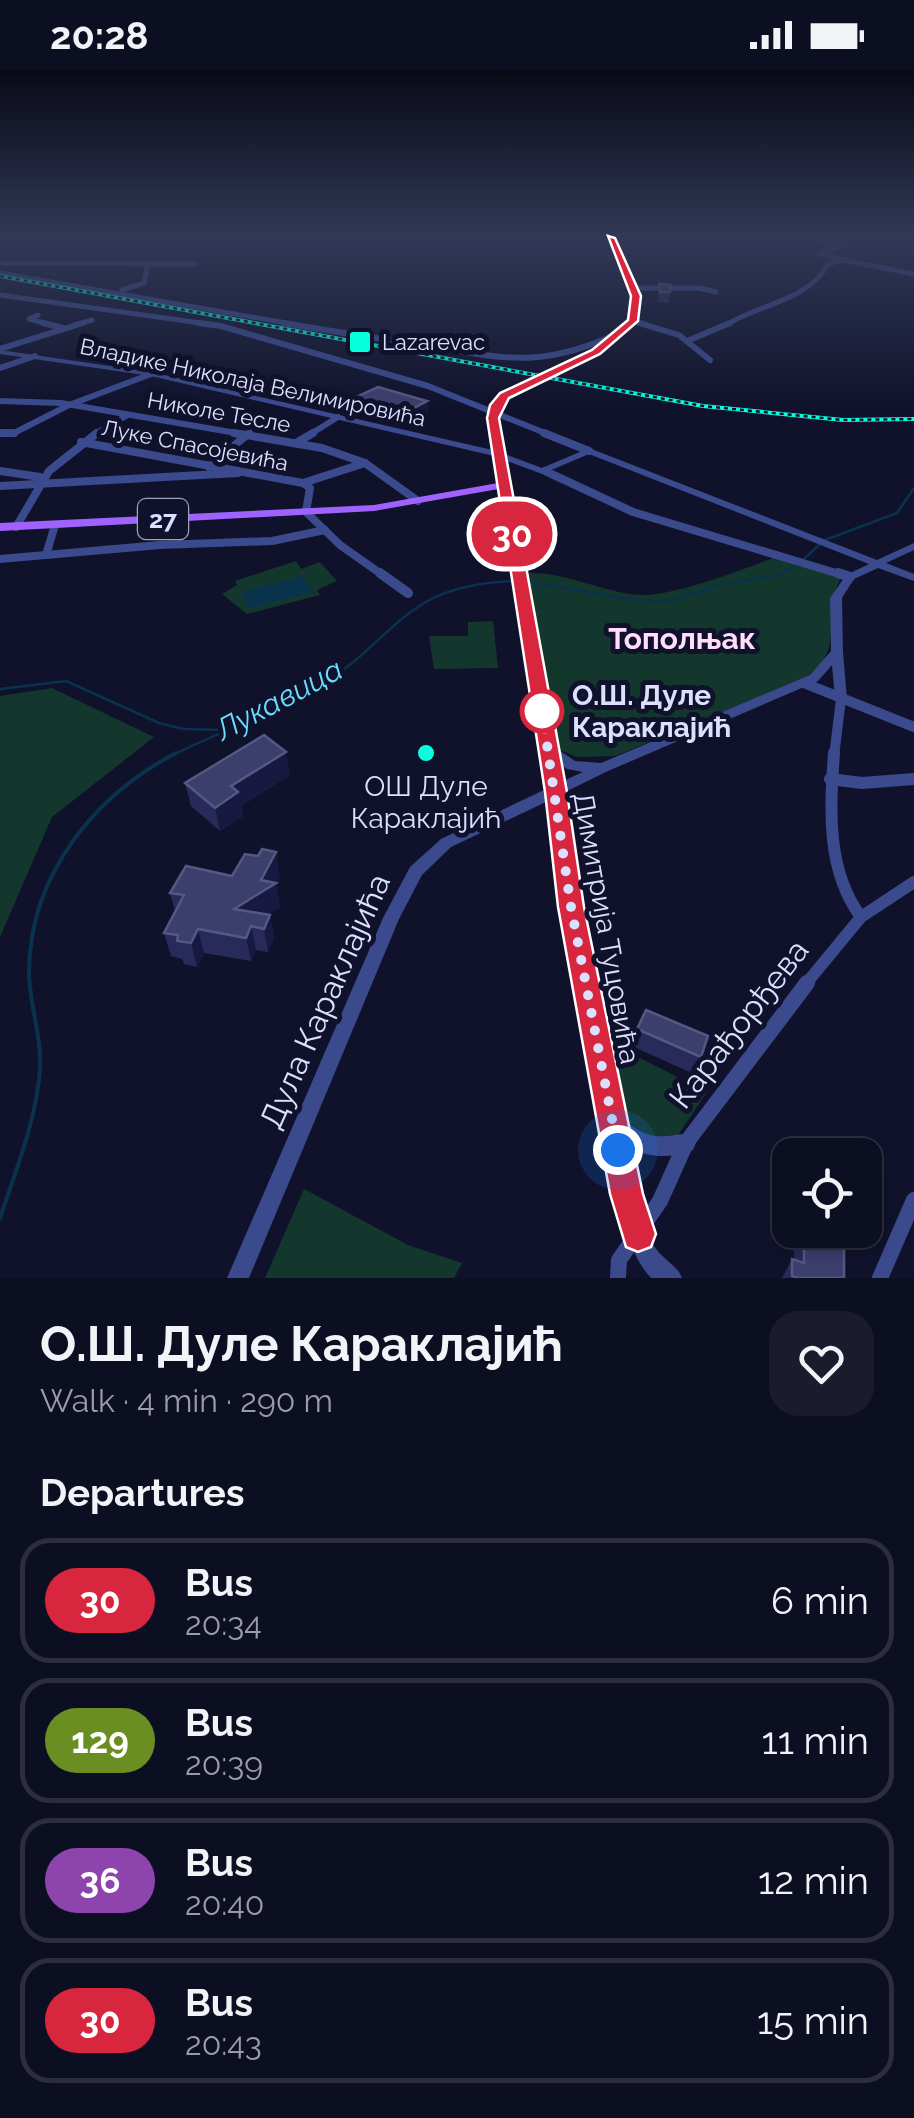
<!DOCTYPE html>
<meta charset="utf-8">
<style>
body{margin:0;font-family:Raleway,sans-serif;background:#1a1c2e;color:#f1f3f6;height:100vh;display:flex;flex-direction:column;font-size:38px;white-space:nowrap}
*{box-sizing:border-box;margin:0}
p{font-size:32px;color:#9a9ca5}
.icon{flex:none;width:55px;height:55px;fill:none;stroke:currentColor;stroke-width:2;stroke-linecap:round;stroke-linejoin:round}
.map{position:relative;height:1208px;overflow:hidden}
.panel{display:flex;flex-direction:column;background:#0c0e21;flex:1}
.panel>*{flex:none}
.badge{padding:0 20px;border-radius:32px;font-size:35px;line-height:65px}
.tools{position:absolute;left:772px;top:1068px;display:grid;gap:20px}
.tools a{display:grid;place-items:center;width:110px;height:110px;border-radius:20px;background:#0c0e21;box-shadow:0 5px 15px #0003,0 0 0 2px #2c2e3f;font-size:50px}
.you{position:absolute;width:50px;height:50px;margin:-25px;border:8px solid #fff;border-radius:50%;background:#1a73e8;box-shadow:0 0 0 15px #1a73e833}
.map>.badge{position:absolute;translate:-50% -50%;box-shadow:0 0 0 5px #fff}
h2{padding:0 40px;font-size:38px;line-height:90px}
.round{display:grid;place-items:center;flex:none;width:105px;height:105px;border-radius:30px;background:#1a1c2e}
.head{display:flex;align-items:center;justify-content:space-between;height:170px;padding:0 40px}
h1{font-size:48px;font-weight:700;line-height:75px}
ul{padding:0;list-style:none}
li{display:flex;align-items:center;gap:30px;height:125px;margin:0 20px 15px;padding:0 20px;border:5px solid #2c2e3f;border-radius:30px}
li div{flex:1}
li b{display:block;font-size:38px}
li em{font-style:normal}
li .badge{min-width:110px;font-weight:700;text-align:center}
.status{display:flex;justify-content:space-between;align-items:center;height:70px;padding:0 50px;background:#0c0e21;direction:ltr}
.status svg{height:28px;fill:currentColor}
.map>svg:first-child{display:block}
</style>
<div class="status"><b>20:28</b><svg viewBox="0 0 49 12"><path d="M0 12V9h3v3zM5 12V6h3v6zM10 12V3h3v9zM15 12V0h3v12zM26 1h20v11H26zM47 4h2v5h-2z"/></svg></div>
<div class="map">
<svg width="914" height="1208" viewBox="0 0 914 1208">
<rect width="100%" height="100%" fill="#10122c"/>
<g fill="#13362d">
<path d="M773 488 841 508C819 548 847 575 809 606L615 686 577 687 560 680 552 667 527 503C567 502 601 522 640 525 671 527 744 499 773 488Z"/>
<path d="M296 491 301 499 320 492 337 511 317 520 320 525 247 544 222 524 237 515 235 511Z"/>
<path d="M493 551 498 598 434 599 429 566H468V552Z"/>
<path d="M52 618 154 667 52 747 0 867V626Z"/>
<path d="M610 973 707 1022 678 1065 668 1071 635 1062 626 1050Z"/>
<path d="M304 1119 408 1175 462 1193 454 1208H265Z"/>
</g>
<path fill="#09324d" d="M302 507 313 522 249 538 241 522Z"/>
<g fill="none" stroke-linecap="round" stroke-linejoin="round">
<g stroke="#09324d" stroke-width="2.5">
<path d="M825 470 897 443 914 418"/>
<path d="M803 490 819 475"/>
<path d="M524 511 634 530 671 531 723 514 779 505 797 496"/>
<path d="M0 619 66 611 159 653 183 659 223 660"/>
<path d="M171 686C219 661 272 645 318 617 400 567 402 514 516 511"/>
</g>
<path stroke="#09324d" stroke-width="4" d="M0 1148C16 1100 36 1051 40 1000 42 966 29 934 29 901 30 805 94 726 176 683"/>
<g stroke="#3a4a8d" stroke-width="5">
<path d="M843 190 914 204"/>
<path d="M0 193 196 194"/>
<path d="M0 203 298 255"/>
<path d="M633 218H699L716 222"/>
<path d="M122 220 144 213 148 193"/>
<path d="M0 225 215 255"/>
<path d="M38 245 29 249 53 255"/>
<path d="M633 251 647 255"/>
<path d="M75 255 92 250"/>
<path d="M726 255C757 235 810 230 828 194L843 190 819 183 848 173 815 168"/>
</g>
<g stroke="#3a4a8d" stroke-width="6">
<path d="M43 253 63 258"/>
<path d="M198 253 221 256 428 316 550 365"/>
<path d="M283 253C330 261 376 268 422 275 505 288 539 300 619 263"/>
<path d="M639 253 679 265 710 290"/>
<path d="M687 271 730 253"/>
<path d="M0 279 83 253"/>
<path d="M0 298 35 286"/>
<path d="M0 331 61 333 248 365"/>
<path d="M0 363H14L69 335 151 304"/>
<path d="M93 365 128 345"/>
<path d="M309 365 338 347"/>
</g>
<g stroke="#3a4a8d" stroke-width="8">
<path d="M0 363H14"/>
<path d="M234 363 322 378 365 393 418 431"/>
<path d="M544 363 589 381"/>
<path d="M81 372 303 413"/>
<path d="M296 373 313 363"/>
<path d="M365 393 303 413 310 418 306 442 340 475 384 506"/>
<path d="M209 397 249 363"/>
<path d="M0 401 40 407"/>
<path d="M545 401 633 442 846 506"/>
<path d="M0 416 238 403"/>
<path d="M16 457 49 401 97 363"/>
<path d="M46 485 55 455"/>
<path d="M0 489 160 475 272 471 325 460"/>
</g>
<g stroke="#3a4a8d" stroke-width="10">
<path d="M380 503 408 523"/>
<path d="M838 503 850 507"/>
<path d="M804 613 914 657"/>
<path d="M834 686 841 629"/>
</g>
<g stroke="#3a4a8d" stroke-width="12">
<path d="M834 683C830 739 826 800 861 847"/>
<path d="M830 709 862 713 914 709"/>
<path d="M805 915 861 847 914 812"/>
</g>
<g stroke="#3a4a8d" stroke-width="16">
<path d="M618 1208 619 1190 660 1131 686 1073 807 913"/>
<path d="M880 1208 914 1130"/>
</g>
<path fill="#3a4a8d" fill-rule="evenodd" d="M0 280 151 302 497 381 542 398 589 378 877 490 914 473V480L886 493 914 504V511L878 498 854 509 842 528 843 582 847 629 846 632H836L835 629 832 595 818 611 608 701 561 724 621 1047C636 1060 647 1068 668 1066 678 1065 683 1062 693 1066L696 1073 693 1080C670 1089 649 1088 627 1077 634 1108 638 1143 652 1172 659 1188 677 1194 682 1208H651C615 1170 603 1056 594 1003 577 912 562 822 548 731L451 777 422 805 399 849 249 1208H227L383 848 410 797 441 769 546 719 499 415 501 413 504 412 509 415 553 676 575 691 601 693 810 605 831 581 830 528 846 505 869 494 589 384 542 404 494 386 151 306 0 284ZM556 691 567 699 583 702 559 713Z"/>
<g fill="#9f62ff" fill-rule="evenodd">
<path d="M607 168H613L640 226 637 251 599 284 559 304H553V300L593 280 629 250 632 226Z"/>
<path d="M532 309 537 312 535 314 508 328 499 337 491 335 502 324Z"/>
<path d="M493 345 498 348 510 415 504 418 374 441 0 461V453L374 435 498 413 488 348Z"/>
</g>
<g stroke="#07ffdc" stroke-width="4">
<path id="rail" d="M0 206 703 336 843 350 914 349"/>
</g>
<use href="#rail" stroke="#10122c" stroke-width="2.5" stroke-dasharray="4" stroke-linecap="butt"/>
<g stroke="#9f62ff" stroke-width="9">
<path d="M532 312 556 302"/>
<path d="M493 348 496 335"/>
</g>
</g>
<g fill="#282b5a">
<path d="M659 214 670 222 669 233 658 232Z"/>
<path d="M356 327 427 331 428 344 406 356 357 340Z"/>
<path d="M290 705 241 736 243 746 220 761 191 736 185 713Z"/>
<path d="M280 806 276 814 280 837 268 844 270 845 274 868 268 882 256 880 251 891 204 883 197 897 184 894 182 889 171 886 164 863 175 841 170 823Z"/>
<path d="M637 959 708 966 696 1005 634 977Z"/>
<path d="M790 1142V1160H844V1208H782L792 1189H794V1181L783 1178 784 1155Z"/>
</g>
<g fill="#171940">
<path d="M427 331 428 344 406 356V342Z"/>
<path d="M286 682 290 705 241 736 243 746 220 761 215 738 231 716Z"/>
<path d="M276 782 280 806 276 814 280 837 240 862 234 839 261 810Z"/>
<path d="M270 845 274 868 268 882 264 859Z"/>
<path d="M251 856 256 880 251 891 246 868Z"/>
<path d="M198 859 204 883 197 897 191 873Z"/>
</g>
<g fill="#3c3e6c" stroke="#555883" stroke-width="2.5">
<path d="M659 214 670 215V222H660Z"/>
<path d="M378 317 427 331 406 342 356 327Z"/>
<path d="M264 665 286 682 231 716 238 722 215 738 185 713Z"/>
<path d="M262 779 276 782 261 810 276 813 234 839 270 845 264 859 251 856 246 868 198 859 191 873 177 871 178 865 164 863 184 825 170 823 186 796 232 806 245 784 258 786Z"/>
<path d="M646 940 708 966 701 987 637 959Z"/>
<path d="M804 1160H844V1208H797L792 1206V1189L804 1193Z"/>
</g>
<linearGradient id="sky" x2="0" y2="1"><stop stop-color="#090a18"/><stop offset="0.5" stop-color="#313956"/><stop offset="1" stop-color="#313956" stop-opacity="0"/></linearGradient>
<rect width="914" height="337" fill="url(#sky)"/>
<path fill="#d7263d" stroke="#fff" stroke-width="2.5" d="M608 166 615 168 641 226 638 251 600 284 509 328 499 348 567 722 584 837 643 1124 656 1164 651 1177 638 1182 626 1177 610 1124 558 837 545 722 487 348 490 335 500 323 592 280 628 250 631 226Z"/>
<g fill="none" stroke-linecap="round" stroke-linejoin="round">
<path stroke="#dbe0ff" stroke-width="10" stroke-dasharray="0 18" d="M542 641 571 837 618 1080"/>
</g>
<g fill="#07ffdc" stroke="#10122c" stroke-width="4">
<rect x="348" y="260" width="24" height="24" rx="5"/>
<circle cx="426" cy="683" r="10"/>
</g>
<circle fill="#fff" stroke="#d7263d" stroke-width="5" cx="542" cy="641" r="20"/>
<g text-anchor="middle" stroke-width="10" stroke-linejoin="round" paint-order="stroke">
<g font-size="22" fill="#dbe0ff" stroke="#10122c" text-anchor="start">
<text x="382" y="280">Lazarevac</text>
</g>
<g font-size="22" fill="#dbe0ff" stroke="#10122c">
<text transform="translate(253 312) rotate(12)" y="8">Владике Николаја Велимировића</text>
<text transform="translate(219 342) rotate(10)" y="8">Николе Тесле</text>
<text transform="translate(195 375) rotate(11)" y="8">Луке Спасојевића</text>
</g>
<rect fill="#10122c" stroke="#9ea2c0" stroke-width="2.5" x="138" y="429" width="50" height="40" rx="8"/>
<g font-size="25" font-weight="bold" fill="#dbe0ff">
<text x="163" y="458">27</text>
</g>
<g font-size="28" font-weight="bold" fill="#dbe0ff" stroke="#10122c" text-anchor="start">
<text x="572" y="635">О.Ш. Дуле<tspan x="572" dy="32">Караклајић</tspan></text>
</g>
<g font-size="28" fill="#dbe0ff" stroke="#10122c">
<text x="426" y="726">ОШ Дуле<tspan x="426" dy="32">Караклајић</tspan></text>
</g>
<g font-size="28" fill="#dbe0ff" stroke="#10122c">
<text transform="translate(607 858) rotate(80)" y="10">Димитрија Туцовића</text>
</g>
<g font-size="30" font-weight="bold" fill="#ffddfb" stroke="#10122c">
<text x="682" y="579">Тополњак</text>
</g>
<g font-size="30" font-style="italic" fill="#69deff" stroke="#10122c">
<text transform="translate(279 630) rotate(-28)" y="10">Лукавица</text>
</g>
<g font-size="32" fill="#dbe0ff" stroke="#10122c">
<text transform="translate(325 931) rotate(-66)" y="11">Дула Караклајића</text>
<text transform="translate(739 954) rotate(-52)" y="11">Карађорђева</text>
</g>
</g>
</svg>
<div class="tools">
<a><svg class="icon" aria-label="locate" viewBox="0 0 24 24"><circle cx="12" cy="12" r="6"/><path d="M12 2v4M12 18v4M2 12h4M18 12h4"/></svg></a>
</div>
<div class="you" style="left:618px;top:1080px"></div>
<b class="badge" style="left:512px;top:464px;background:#d7263d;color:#fff">30</b>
</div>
<section class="panel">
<div class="head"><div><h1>О.Ш. Дуле Караклајић</h1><p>Walk · 4 min · 290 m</p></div><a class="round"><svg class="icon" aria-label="heart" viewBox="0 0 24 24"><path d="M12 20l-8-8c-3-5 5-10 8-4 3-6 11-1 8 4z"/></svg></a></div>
<h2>Departures</h2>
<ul>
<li><span class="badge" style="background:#d7263d;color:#fff">30</span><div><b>Bus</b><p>20:34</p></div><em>6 min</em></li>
<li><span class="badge" style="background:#6b8e23;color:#fff">129</span><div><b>Bus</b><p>20:39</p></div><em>11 min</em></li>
<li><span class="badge" style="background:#8e44ad;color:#fff">36</span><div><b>Bus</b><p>20:40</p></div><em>12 min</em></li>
<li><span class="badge" style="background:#d7263d;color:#fff">30</span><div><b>Bus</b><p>20:43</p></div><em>15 min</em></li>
</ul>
</section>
